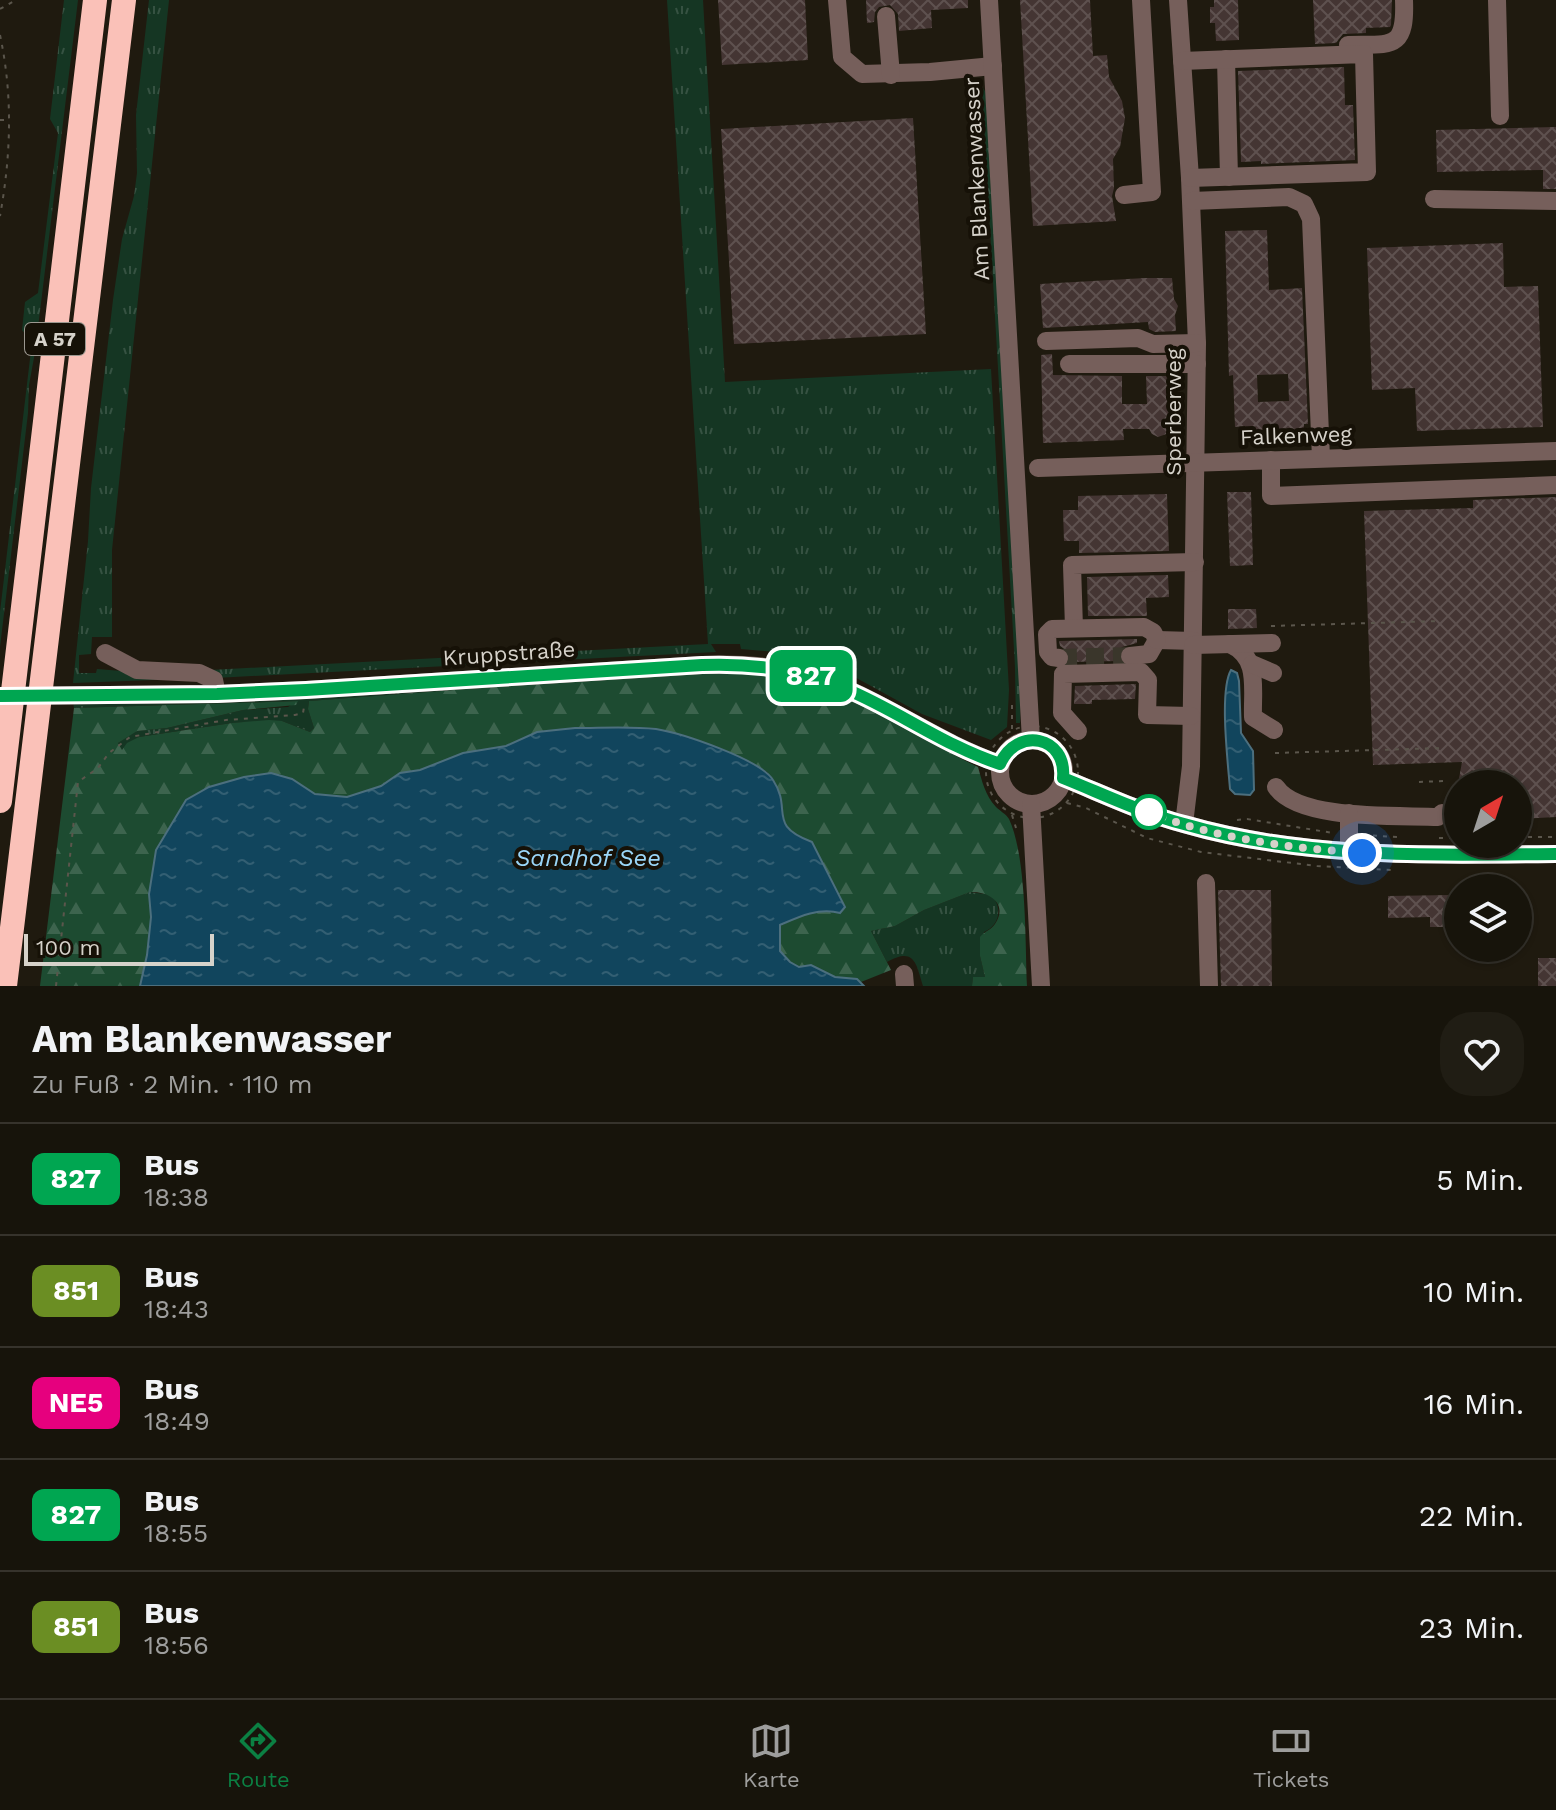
<!DOCTYPE html>
<html lang="de">
<meta charset="utf-8">
<style>
body{margin:0;font-family:"Work Sans",sans-serif;background:#201d14;color:#f1f3f6;height:100vh;display:flex;flex-direction:column;font-size:30px;white-space:nowrap}
*{box-sizing:border-box;margin:0}
p{font-size:26px;color:#9e9e9d}
.icon{flex:none;width:44px;height:44px;fill:none;stroke:currentColor;stroke-width:2;stroke-linecap:round;stroke-linejoin:round}
.map{position:relative;height:986px;overflow:hidden}
.panel{display:flex;flex-direction:column;background:#17140b;flex:1}
.panel>*{flex:none}
.badge{padding:0 16px;border-radius:12px;font-size:28px;line-height:52px}
.needle{width:52px;rotate:39deg}
.buttons{position:absolute;left:1444px;top:770px;display:grid;gap:16px}
.buttons a{display:grid;place-items:center;width:88px;height:88px;border-radius:50%;background:#17140b;box-shadow:0 2px 6px #0004,0 0 0 2px #36332c;font-size:40px}
.scale{position:absolute;left:24px;bottom:20px;width:190px;box-sizing:border-box;padding-left:8px;border:4px solid #d6d2ca;border-top:0;font-size:22px;line-height:28px;white-space:nowrap;color:#d6d2ca;-webkit-text-stroke:6px #161107;paint-order:stroke}
.you{position:absolute;width:40px;height:40px;margin:-20px;border:6px solid #fff;border-radius:50%;background:#1a73e8;box-shadow:0 0 0 12px #1a73e833}
.map>.badge{position:absolute;translate:-50% -50%;box-shadow:0 0 0 4px #fff}
.round{display:grid;place-items:center;flex:none;width:84px;height:84px;border-radius:32px;background:#201d14}
.summary{display:flex;align-items:center;justify-content:space-between;height:136px;padding:0 32px}
h1{font-size:38px;font-weight:700;line-height:60px}
ul{padding:0;list-style:none}
li{display:flex;align-items:center;gap:24px;height:112px;padding:0 32px;border-top:2px solid #36332c}
li div{flex:1}
li b{display:block;font-size:30px}
li em{font-style:normal}
li .badge{min-width:88px;font-weight:700;text-align:center}
.menu{display:flex;justify-content:space-around;align-items:center;height:112px;border-top:2px solid #36332c;background:#17140b;font-size:22px;color:#9e9e9d}
.menu a{display:grid;justify-items:center;gap:4px}
.menu .on{color:#0b8043}
.map>svg:first-child{display:block}
</style>
<div class="map">
<svg width="1556" height="986" viewBox="0 0 1556 986">
<defs>
<pattern id="grass-tufts" width="24" height="20" patternUnits="userSpaceOnUse" patternTransform="scale(2)"><rect width="24" height="20" fill="#153623"/><path d="M3 7l-1-3M5 7V3M7 7l1-3M15 17l-1-3M17 17v-4M19 17l1-3" fill="none" stroke="#365242"/></pattern>
<pattern id="forest-firs" width="22" height="20" patternUnits="userSpaceOnUse" patternTransform="scale(2)"><rect width="22" height="20" fill="#1d4b31"/><path d="M5 1l3.5 6h-7zM16 11l3.5 6h-7z" fill="#3d644e"/></pattern>
<pattern id="water-ripples" width="26" height="14" patternUnits="userSpaceOnUse" patternTransform="scale(2)"><rect width="26" height="14" fill="#11455d"/><path d="M2 4q2-2 4 0t4 0M15 11q2-2 4 0t4 0" fill="none" stroke="#335f73"/></pattern>
<pattern id="building-cross-hatch" width="8" height="8" patternUnits="userSpaceOnUse" patternTransform="scale(2)"><rect width="8" height="8" fill="#443533"/><path d="M0 0l8 8M0 8l8-8" fill="none" stroke="#5e514f"/></pattern>
</defs>
<rect width="100%" height="100%" fill="#1f1a0f"/>
<g fill="url(#grass-tufts)">
<path d="M64 0H78L35 352 29 385 28 413 0 647V612L32 342 22 330 25 302 38 293 58 133 50 119Z"/>
<path d="M149 0H169L112 550V637H92L91 654 79 655V673H96L97 669 207 678 73 683 88 541 91 488 113 300 122 239 134 196 137 173 136 115Z"/>
<path d="M667 0H703L725 382 991 369 1009 690 1007 727 991 740 922 714 851 675 814 661 776 652 741 649 740 644H711L716 652 215 678 210 670 708 644Z"/>
<path d="M982 87 987 94 1021 687 1020 723H1016L1015 667Z"/>
<path d="M589 680 309 701 308 709 314 728 310 732 282 721 232 723 139 737 122 751 118 743 136 731 167 728 243 710 288 707 297 701 74 708 73 702Z"/>
<path d="M970 892 991 895C1003 907 1000 925 984 932L980 956 985 977H973L972 986H923C916 962 914 947 887 962L871 931 895 926 924 910Z"/>
</g>
<path fill="url(#forest-firs)" d="M694 672C720 673 749 670 775 675 849 689 912 735 978 767 982 781 985 795 996 807 1000 811 1006 814 1009 819 1027 858 1025 942 1027 986H972L973 977H985L980 956V937C985 931 991 930 995 924 1009 903 988 891 970 892L924 910 895 926 871 931 891 970 861 982 856 979 835 977 811 965 799 967 790 962 780 951V926L802 915 830 910 812 842 793 835 786 828 776 784 767 772 754 764 695 740 656 729 575 728 537 732 506 746 463 753 420 770 400 773 381 786 347 797 315 794 292 779 186 800 157 850 149 894 151 917 147 955 140 986H40L74 708 298 701 296 705 243 710 167 728 137 731 118 743 122 750 127 743 139 737 232 723 269 720 282 721 310 732 314 728 308 709 309 701Z"/>
<g fill="url(#water-ripples)" stroke="#4c6f7e" stroke-width="2">
<path d="M1231 670 1237 673 1239 681 1241 733 1253 751 1254 790 1250 795 1235 794 1230 789C1228 763 1219 691 1231 670Z"/>
<path d="M575 728C601 728 630 726 656 729 681 733 760 759 773 780 793 810 766 825 812 842L845 907 840 913C819 907 798 917 780 925V951L790 962 799 967 811 965 835 977 857 979 864 986H140L147 955 151 917 149 894 156 850 186 800 209 787 244 777 271 773 292 779 315 794 347 797 381 786 400 773 420 770 463 753 506 746 537 732Z"/>
</g>
<g fill="url(#building-cross-hatch)" fill-rule="evenodd">
<path d="M718 0H805L808 60 722 65Z"/>
<path d="M866 0H968V8L931 10 932 28 899 31 898 14 890 5 879 7 875 12 874 22 867 23Z"/>
<path d="M1020 0H1090L1093 56 1107 55 1109 77 1122 101 1125 118 1120 147 1113 159 1114 188 1112 196 1116 221 1033 226Z"/>
<path d="M1214 0H1238L1239 40 1216 41 1215 23H1210V7H1214Z"/>
<path d="M1313 0H1392L1391 25 1390 27 1366 28V33L1343 34 1336 43 1315 44Z"/>
<path d="M1344 67 1345 105H1353L1355 160 1261 164V161L1241 162 1238 71Z"/>
<path d="M913 118 926 334 734 344 721 129Z"/>
<path d="M1556 127V189H1543V170L1437 172 1436 130Z"/>
<path d="M1267 230 1269 290 1302 288 1308 424H1304V434H1290V428L1259 430V435L1245 436V426L1235 427 1233 375 1229 376 1225 231ZM1288 374 1289 401 1258 402 1257 375Z"/>
<path d="M1503 243 1504 287 1538 286 1543 427 1417 431 1415 388 1372 390 1367 248Z"/>
<path d="M1145 278H1172L1174 299 1178 306 1175 315 1176 331 1155 332 1149 329 1148 322 1043 328 1040 284Z"/>
<path d="M1052 354 1053 375 1122 376V404H1147L1146 376H1168L1169 417 1172 426 1169 433 1158 437 1152 434 1149 429H1123L1124 440 1043 443 1041 355Z"/>
<path d="M1227 492H1251L1253 565 1230 566Z"/>
<path d="M1167 494 1169 551 1079 553V541H1064L1063 510H1078V496Z"/>
<path d="M1556 497V817L1518 819V784H1458L1462 762 1373 765 1364 511 1473 508V500Z"/>
<path d="M1168 575 1169 597 1146 598 1147 616H1088L1087 577Z"/>
<path d="M1228 609H1256L1257 628 1228 629Z"/>
<path d="M1137 639V643L1122 647 1119 652V661L1070 662V653L1060 646 1059 641Z"/>
<path d="M1136 684 1135 699 1092 700V704H1074L1075 686Z"/>
<path d="M1218 890H1271L1272 986H1221Z"/>
<path d="M1451 895V927H1430V917L1388 918V896Z"/>
<rect x="1538" y="958" width="18" height="28"/>
</g>
<g fill="none" stroke-linecap="round" stroke-linejoin="round">
<path stroke="#3a362b" stroke-width="18" stroke-dasharray="18 9" stroke-linecap="butt" d="M1059 658 1130 656"/>
<g stroke="#5b564c" stroke-width="2" stroke-dasharray="4 6" stroke-linecap="butt">
<path d="M0 9 16 0"/>
<path d="M0 35C13 96 11 155 0 216"/>
<path d="M0 120H10"/>
<path d="M1275 429V435"/>
<path d="M1271 626 1440 621"/>
<circle cx="1032" cy="772" r="46"/>
<path d="M1012 729V700"/>
<path d="M1275 753 1444 748"/>
<path d="M1419 782 1444 781"/>
<path d="M1067 803 1086 808 1147 838 1201 852 1317 866 1391 870"/>
<path d="M1012 815 1016 828"/>
<path d="M1237 820 1247 819 1333 833"/>
<path d="M1363 835 1397 837"/>
<path d="M1518 837H1556"/>
<path d="M1439 838H1458"/>
<path d="M56 986 78 782 98 768 109 753 130 737 226 720 295 715 303 713 304 707"/>
</g>
<g stroke="#765f5b" stroke-width="18">
<path d="M837 0 842 57 862 74 930 72 993 66"/>
<path d="M989 0 1031 740"/>
<path d="M1178 0 1190 178 1197 343 1191 766 1184 824"/>
<path d="M1497 0 1500 116"/>
<path d="M886 16 891 75"/>
<path d="M1348 45C1391 44 1406 51 1404 0"/>
<path d="M1226 59 1229 177"/>
<path d="M1182 61 1364 54 1367 172 1190 178"/>
<path d="M1124 195 1152 192 1141 0"/>
<path d="M1434 199 1556 201"/>
<path d="M1192 201 1289 197 1304 204 1311 219 1321 458"/>
<path d="M1046 341 1138 338 1153 344 1197 343"/>
<path d="M1069 364H1197"/>
<path d="M1271 460V496L1556 485"/>
<path d="M1038 468 1556 451"/>
<path d="M1074 628 1072 565 1195 562"/>
<path d="M1157 640 1194 641"/>
<path d="M1230 644C1260 658 1252 688 1253 717L1274 730"/>
<path d="M1193 645 1272 643"/>
<path d="M105 653 137 670 199 673 214 680 217 694"/>
<path d="M1130 656 1149 654 1157 640"/>
<path d="M1059 658 1052 657 1048 652 1047 634 1052 629 1144 627 1153 632 1157 640"/>
<path d="M1252 664 1273 673"/>
<path d="M0 696 217 694 306 690 702 665C745 663 788 666 829 682 889 704 939 743 1000 764"/>
<path d="M1078 731 1062 713 1063 674 1141 672 1148 680 1147 715 1191 716"/>
<circle cx="1032" cy="772" r="32"/>
<path d="M1063 778C1103 794 1142 813 1184 824 1305 859 1431 855 1556 854"/>
<path d="M1276 787C1299 821 1398 815 1438 817L1442 813"/>
<path d="M1031 804 1041 986"/>
<path d="M1349 813V852"/>
<path d="M1206 883 1209 986"/>
<path d="M904 974 905 986"/>
</g>
<g stroke="#fac1b8" stroke-width="24">
<path d="M0 801 95 0"/>
<path d="M5 986 124 0"/>
</g>
</g>
<g fill="none" stroke-linecap="round" stroke-linejoin="round">
<g stroke="#fff" stroke-width="18">
<path id="line" d="M0 696 217 694 306 690 702 665C752 663 800 669 846 689 900 712 943 745 1000 764 1017 726 1067 736 1063 778 1103 794 1142 813 1184 824 1305 859 1431 855 1556 854"/>
</g>
<use href="#line" stroke="#00a651" stroke-width="12"/>
<path stroke="#d6d2ca" stroke-width="8" stroke-dasharray="0 14.4" d="M1149 812C1214 839 1292 848 1362 853"/>
</g>
<circle fill="#fff" stroke="#00a651" stroke-width="4" cx="1149" cy="812" r="16"/>
<g text-anchor="middle" stroke-width="8" stroke-linejoin="round" paint-order="stroke">
<rect fill="#161107" stroke="#9c9890" stroke-width="2" x="25" y="323" width="60" height="32" rx="6"/>
<g font-size="20" font-weight="bold" fill="#d6d2ca">
<text x="55" y="346">A 57</text>
</g>
<g font-size="22" fill="#d6d2ca" stroke="#161107">
<text transform="translate(976 179) rotate(-93)" y="8">Am Blankenwasser</text>
<text transform="translate(1173 412) rotate(-90)" y="8">Sperberweg</text>
<text transform="translate(1296 435) rotate(-2)" y="8">Falkenweg</text>
<text transform="translate(509 653) rotate(-4)" y="8">Kruppstraße</text>
</g>
<g font-size="24" font-style="italic" fill="#9ad6f8" stroke="#161107">
<text x="588" y="866">Sandhof See</text>
</g>
</g>
</svg>
<div class="buttons">
<a><svg class="needle" viewBox="-14 -14 28 28"><path d="M0-13l5 13h-10z" fill="#e53935"/><path d="M0 13l5-13h-10z" fill="#9e9e9d"/></svg></a>
<a><svg class="icon" aria-label="layers" viewBox="0 0 24 24"><path d="M12 4l9 5-9 5-9-5zM3 14l9 5 9-5"/></svg></a>
</div>
<div class="scale">100 m</div>
<div class="you" style="left:1362px;top:853px"></div>
<b class="badge" style="left:811px;top:676px;background:#00a651;color:#fff">827</b>
</div>
<section class="panel">
<div class="summary"><div><h1>Am Blankenwasser</h1><p>Zu Fuß · 2 Min. · 110 m</p></div><a class="round"><svg class="icon" aria-label="heart" viewBox="0 0 24 24"><path d="M12 20l-8-8c-3-5 5-10 8-4 3-6 11-1 8 4z"/></svg></a></div>
<ul>
<li><span class="badge" style="background:#00a651;color:#fff">827</span><div><b>Bus</b><p>18:38</p></div><em>5 Min.</em></li>
<li><span class="badge" style="background:#6b8e23;color:#fff">851</span><div><b>Bus</b><p>18:43</p></div><em>10 Min.</em></li>
<li><span class="badge" style="background:#e6007e;color:#fff">NE5</span><div><b>Bus</b><p>18:49</p></div><em>16 Min.</em></li>
<li><span class="badge" style="background:#00a651;color:#fff">827</span><div><b>Bus</b><p>18:55</p></div><em>22 Min.</em></li>
<li><span class="badge" style="background:#6b8e23;color:#fff">851</span><div><b>Bus</b><p>18:56</p></div><em>23 Min.</em></li>
</ul>
</section>
<nav class="menu">
<a class="on"><svg class="icon" aria-label="directions" viewBox="0 0 24 24"><path d="M12 3l9 9-9 9-9-9zM9 14v-3h6M13 9l2 2-2 2"/></svg>Route</a>
<a><svg class="icon" aria-label="map" viewBox="0 0 24 24"><path d="M3 6l6-2 6 2 6-2v14l-6 2-6-2-6 2zM9 4v14M15 6v14"/></svg>Karte</a>
<a><svg class="icon" aria-label="tickets" viewBox="0 0 24 24"><path d="M3 7h18v10H3zM15 7v10"/></svg>Tickets</a>
</nav>
